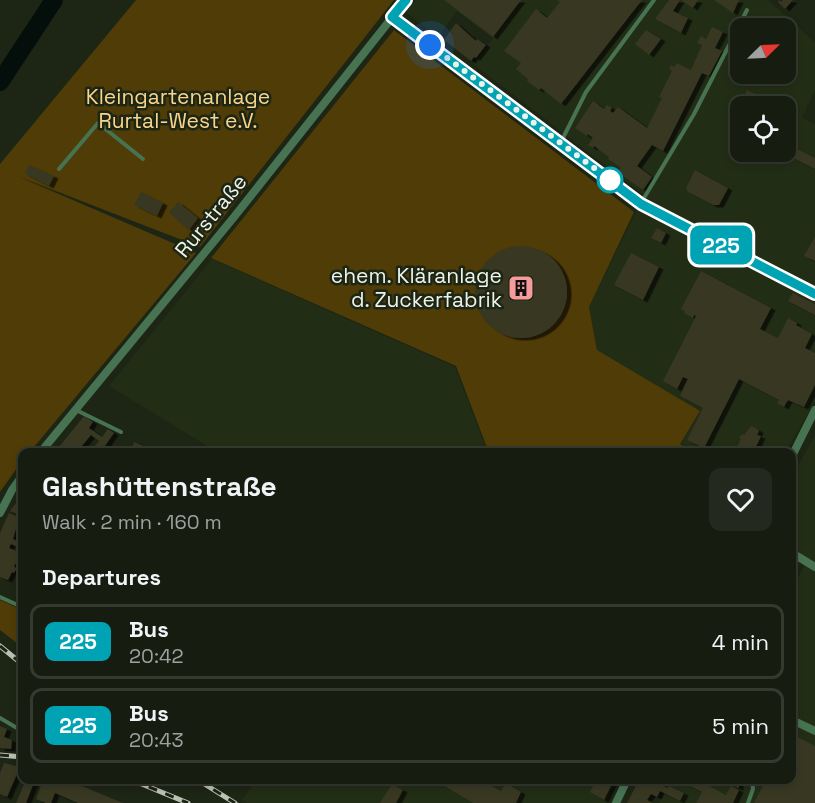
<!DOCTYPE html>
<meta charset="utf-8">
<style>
body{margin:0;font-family:"Space Grotesk",sans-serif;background:#23291e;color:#f1f3f6;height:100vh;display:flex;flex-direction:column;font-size:22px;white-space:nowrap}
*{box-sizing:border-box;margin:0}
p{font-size:20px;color:#9ea19f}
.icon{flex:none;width:33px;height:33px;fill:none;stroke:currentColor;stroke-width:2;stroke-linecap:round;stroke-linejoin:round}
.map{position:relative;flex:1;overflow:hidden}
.drawer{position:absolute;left:18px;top:448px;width:778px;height:336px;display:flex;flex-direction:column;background:#161c10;border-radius:12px;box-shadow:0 3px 9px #0003,0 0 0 2px #353a30}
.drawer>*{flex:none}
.badge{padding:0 12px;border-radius:9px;font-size:21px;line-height:39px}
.needle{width:39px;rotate:66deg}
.buttons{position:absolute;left:730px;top:18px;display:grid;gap:12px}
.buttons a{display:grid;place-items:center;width:66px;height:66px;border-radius:12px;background:#161c10;box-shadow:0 3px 9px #0003,0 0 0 2px #353a30;font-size:30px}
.you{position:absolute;width:30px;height:30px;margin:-15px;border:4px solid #fff;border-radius:50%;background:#1a73e8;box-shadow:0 0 0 9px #1a73e833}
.map>.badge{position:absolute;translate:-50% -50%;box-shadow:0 0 0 3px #fff}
h2{padding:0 24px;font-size:22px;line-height:54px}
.round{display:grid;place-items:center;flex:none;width:63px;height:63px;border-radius:12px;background:#23291e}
.headline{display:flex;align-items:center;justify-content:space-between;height:102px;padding:0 24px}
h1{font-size:28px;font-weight:800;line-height:45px}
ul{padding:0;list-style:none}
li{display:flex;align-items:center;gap:18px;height:75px;margin:0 12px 9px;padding:0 12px;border:3px solid #353a30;border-radius:12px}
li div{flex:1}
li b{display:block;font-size:22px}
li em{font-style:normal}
li .badge{min-width:66px;font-weight:700;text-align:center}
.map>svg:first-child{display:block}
</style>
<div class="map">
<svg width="815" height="803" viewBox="0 0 815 803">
<defs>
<filter id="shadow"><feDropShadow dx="4.5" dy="2.5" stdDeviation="0" flood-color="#0009"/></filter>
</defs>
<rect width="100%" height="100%" fill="#1d2515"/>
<g fill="#222d16" fill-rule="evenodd">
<path d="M416 0H768L815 42V90L802 118 815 124V401L785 453H692L680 444 700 411 597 350 589 307 644 195 473 64 493 38 457 11 438 37 406 12ZM741 28H786V74H741ZM741 106H786V152H741Z"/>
<path d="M212 259 455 367 488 453H208L209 447 109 386Z"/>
<path d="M815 435V803H659L671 780H792V590L807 560 792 550V477Z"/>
<path d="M256 780H617L606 803H247L242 800Z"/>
</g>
<g fill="#503c06">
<path d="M136 0H394L200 247 17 176 196 253 29 453H22V461L0 492V164Z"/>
<path d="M394 30 634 212 589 307 597 350 700 411 680 444 692 453H489L456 366 211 258Z"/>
<path d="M0 600 22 610V647L0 630Z"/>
</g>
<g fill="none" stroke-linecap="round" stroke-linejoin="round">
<path stroke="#040f0c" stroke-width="18" d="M0 82 54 0"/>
</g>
<g fill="#373724" filter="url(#shadow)">
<path d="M444 0H521L493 37Z"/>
<path d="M557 0H642L561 104 541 88 539 90 527 81 528 79 516 69 521 63 504 51 536 9 547 18 560 2Z"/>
<path d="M669 0H680L673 11 688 18 681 33 655 19Z"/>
<path d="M681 0H698L693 8Z"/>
<path d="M714 0H739L733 13Z"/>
<path d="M779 0 781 2 783 0H793L785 9 778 2Z"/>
<path d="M456 23 476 41 477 39 486 45 476 58 474 57 471 61 444 40Z"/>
<path d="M712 27 723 32 715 48 722 51 709 76 702 73 663 151 652 145 637 166 652 177 643 190 617 172 621 168 608 159 609 157 594 146 593 148 588 145 593 138 588 134 587 136 575 128 593 101 604 109 607 105 612 108 610 111 613 113 618 107 647 128 662 98 659 97 672 71 669 69 671 65 674 67 677 63 691 70 702 45 697 43 701 36 706 39Z"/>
<path d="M646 30 661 39 649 55 635 44Z"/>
<path d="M747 90 779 106H741V113L737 111Z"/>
<path d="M793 147 815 158V169L789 156Z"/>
<path d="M29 165 54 176 49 186 25 174Z"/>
<path d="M695 170 728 188 719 205H713L688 192 686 188Z"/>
<path d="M141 192 163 203 157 216 134 205Z"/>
<path d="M178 202 198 218 189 230 169 213Z"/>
<path d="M657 228 666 233 661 243 651 238Z"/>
<path d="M815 237V261L804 256Z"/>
<circle cx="521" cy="292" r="46"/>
<path d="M631 253 659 267 643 300 614 285Z"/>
<path d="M701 271 771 308 760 329 778 338 788 318 797 323 796 325 812 334 805 348 815 353V385L804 407 788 400 784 407 777 403 779 400 739 379 704 448 687 440 703 408 680 396 688 379 683 377 677 389 663 381 696 316 694 315 693 318 684 313 685 311 681 309Z"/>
<path d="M793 293 815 304V315L788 301Z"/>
<path d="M84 416 93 422 89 428 102 437 108 429 114 433 105 446 99 453H89L99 441 91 435 76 453H54Z"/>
<path d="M751 426 757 429 759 431 757 435 761 436 754 451 752 453H734L741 439 739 438 742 434 744 435Z"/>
<path d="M134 442 143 446V448L155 453H130Z"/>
<path d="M22 495V512L20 515 10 511Z"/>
<path d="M9 513 21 518 20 521 22 523V532L16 529 13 539 22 543V549L11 544 9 548 22 553V566L15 564 14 567 17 568 14 573 12 572 8 580 0 577V533Z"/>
<path d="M0 726 7 729 4 737 12 740 11 749 0 748Z"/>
<path d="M792 734 815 746V803H754L766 780H792Z"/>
<path d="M4 763 20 767 7 797 0 794V773Z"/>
<path d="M26 780H35L26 803H16Z"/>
<path d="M43 780H67L123 803H78L55 793 51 803H46L36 799Z"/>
<path d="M434 780H482L501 791 506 783 521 792 516 803H473Z"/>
<path d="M596 780H614L604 800 590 792Z"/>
<path d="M639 780H656L654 782 656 783 668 788 669 786 684 793 680 801 660 791 657 797 651 794 647 800 653 803H627Z"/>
<path d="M688 780 698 782 699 780 726 795 731 786 739 790 733 803H696L702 792 686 784Z"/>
<path d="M724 780H739V788L731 785Z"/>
<path d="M392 784 403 790 396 803H380Z"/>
</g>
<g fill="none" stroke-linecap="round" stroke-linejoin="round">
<g stroke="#477353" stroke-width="4">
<path d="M561 142 586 92 654 0"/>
<path d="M59 169 98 123 143 159"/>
<path d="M641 203 694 114 747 10"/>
<path d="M76 410 121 432"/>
<path d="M0 597 22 607"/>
<path d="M0 718 22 731"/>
<path d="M748 803 753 789 752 780"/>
</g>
<g stroke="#477353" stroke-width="8">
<path d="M392 17 641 204 815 294"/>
<path d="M40 453 234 217 406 0"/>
<path d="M792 456 815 410"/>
<path d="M0 513 12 490 22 476"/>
<path d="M792 553 815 567"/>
<path d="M792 720 815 731"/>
<path d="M616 803 627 780"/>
</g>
<g stroke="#bbc1b5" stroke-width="5">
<g id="rail">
<path d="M0 646 22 664"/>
<path d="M0 755 22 757"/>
<path d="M132 780 188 803"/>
<path d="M198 780 235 803"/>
</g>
</g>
<use href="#rail" stroke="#1d2515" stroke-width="3" stroke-dasharray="9" stroke-linecap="butt"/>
</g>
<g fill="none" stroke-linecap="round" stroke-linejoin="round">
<g stroke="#fff" stroke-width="14">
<path id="line" d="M406 0 392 17 641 204 815 294"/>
</g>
<use href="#line" stroke="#00a3b4" stroke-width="9"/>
<path stroke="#edf3e8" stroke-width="6" stroke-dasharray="0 10.8" d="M430 45 610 180"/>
</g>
<defs>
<g id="building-square" transform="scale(1.35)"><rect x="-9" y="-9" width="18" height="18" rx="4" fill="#f59b9b" stroke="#1d2515"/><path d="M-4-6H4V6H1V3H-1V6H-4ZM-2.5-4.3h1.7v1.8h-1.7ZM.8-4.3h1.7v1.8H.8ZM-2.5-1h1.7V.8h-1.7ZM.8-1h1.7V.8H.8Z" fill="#111"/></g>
</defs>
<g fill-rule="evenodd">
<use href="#building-square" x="521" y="288"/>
</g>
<circle fill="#fff" stroke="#00a3b4" stroke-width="3" cx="610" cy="180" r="12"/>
<g text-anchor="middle" stroke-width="5" stroke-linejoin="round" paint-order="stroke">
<g font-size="21" fill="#f9d58a" stroke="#1d2515">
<text x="178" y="104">Kleingartenanlage<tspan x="178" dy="24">Rurtal-West e.V.</tspan></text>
</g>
<g font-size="21" fill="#edf3e8" stroke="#1d2515">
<text transform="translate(211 216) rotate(-51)" y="7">Rurstraße</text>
</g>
<g font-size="21" fill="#edf3e8" stroke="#1d2515" text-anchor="end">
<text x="502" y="283">ehem. Kläranlage<tspan x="502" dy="24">d. Zuckerfabrik</tspan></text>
</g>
</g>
</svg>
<div class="buttons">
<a><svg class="needle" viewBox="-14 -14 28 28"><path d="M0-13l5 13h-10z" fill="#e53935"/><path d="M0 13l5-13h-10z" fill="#9ea19f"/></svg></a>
<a><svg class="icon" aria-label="locate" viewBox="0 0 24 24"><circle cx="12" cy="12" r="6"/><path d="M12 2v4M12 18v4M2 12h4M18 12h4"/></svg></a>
</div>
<div class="you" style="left:430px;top:45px"></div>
<b class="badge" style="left:721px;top:245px;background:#00a3b4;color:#fff">225</b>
<section class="drawer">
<div class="headline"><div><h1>Glashüttenstraße</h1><p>Walk · 2 min · 160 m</p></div><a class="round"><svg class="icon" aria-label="heart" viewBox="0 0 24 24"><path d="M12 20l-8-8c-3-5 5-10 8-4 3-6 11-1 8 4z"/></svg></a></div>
<h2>Departures</h2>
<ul>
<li><span class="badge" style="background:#00a3b4;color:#fff">225</span><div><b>Bus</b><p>20:42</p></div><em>4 min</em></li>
<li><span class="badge" style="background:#00a3b4;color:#fff">225</span><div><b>Bus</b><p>20:43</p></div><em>5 min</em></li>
</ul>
</section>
</div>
